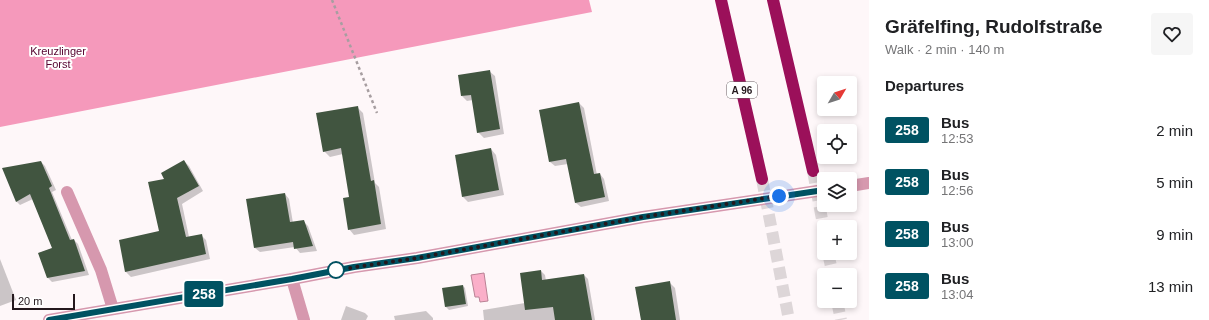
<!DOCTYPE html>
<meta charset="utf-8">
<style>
body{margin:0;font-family:Arial,sans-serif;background:#f6f6f6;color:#202124;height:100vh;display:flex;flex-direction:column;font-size:15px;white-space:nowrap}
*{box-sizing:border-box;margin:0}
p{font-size:13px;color:#757577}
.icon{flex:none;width:22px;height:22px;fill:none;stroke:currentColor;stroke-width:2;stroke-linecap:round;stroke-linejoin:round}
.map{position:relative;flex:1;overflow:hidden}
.details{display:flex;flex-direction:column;background:#fff;width:340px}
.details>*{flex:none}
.badge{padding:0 8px;border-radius:3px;font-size:14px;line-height:26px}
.needle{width:26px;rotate:51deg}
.tools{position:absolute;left:817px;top:76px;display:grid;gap:8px}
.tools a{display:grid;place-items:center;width:40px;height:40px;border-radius:4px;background:#fff;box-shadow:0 2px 6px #0003;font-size:20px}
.scale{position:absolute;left:12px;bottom:10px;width:63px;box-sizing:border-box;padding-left:4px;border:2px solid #24181d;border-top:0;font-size:11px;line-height:14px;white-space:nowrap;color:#24181d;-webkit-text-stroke:3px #fff;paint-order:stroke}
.you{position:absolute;width:20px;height:20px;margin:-10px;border:3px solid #fff;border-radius:50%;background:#1a73e8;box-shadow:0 0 0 6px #1a73e833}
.map>.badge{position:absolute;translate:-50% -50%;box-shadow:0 0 0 2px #fff}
h2{padding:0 16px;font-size:15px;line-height:36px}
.round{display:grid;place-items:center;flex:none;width:42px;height:42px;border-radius:4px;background:#f6f6f6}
.overview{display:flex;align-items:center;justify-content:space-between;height:68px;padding:0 16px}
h1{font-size:19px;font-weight:600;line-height:30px}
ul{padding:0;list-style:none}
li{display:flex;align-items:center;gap:12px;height:52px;padding:0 16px}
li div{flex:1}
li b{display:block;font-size:15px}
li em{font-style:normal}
li .badge{min-width:44px;font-weight:700;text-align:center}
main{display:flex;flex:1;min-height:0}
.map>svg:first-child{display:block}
</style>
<main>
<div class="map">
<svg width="869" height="320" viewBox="0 0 869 320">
<rect width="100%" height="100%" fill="#fef7f9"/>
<path fill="#f599bb" d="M0 0H589L592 12 0 127Z"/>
<path fill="#faafc9" stroke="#ba8295" d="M484 273 488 301 480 302 479 297H475L471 275Z"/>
<g fill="#0003">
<path d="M489 71 495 76 504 134 484 138 478 132 473 100 467 101 462 96Z"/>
<path d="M579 103 584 108 597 175 600 174 604 179 609 201 581 207 576 203 568 164 555 166 550 162Z"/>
<path d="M357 107 363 113 375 183 379 187 386 229 354 235 349 229 350 198 343 154 330 157 324 151Z"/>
<path d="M491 149 496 155 504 195 468 202 463 197Z"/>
<path d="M184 161 189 166 203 191 182 204 189 237 201 235 206 240 210 259 131 277 126 272 120 241 161 232 165 179Z"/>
<path d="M41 162 45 166 56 190 52 192 72 240H74L78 244 89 275 52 282 48 278 39 253 53 248 33 199 20 205 16 201Z"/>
<path d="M285 194 289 199 293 223 303 221 308 226 317 251 300 253 295 247 260 252 255 248Z"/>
<path d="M0 259 16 300 0 306Z"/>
<path d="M541 271 545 275 546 281 584 275 588 279 595 320H484L483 310 525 303Z"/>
<path d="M669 282 675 288 680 320H642Z"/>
<path d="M463 286 465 288 468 306 449 310 446 307 443 289Z"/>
<path d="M346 306 365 313 368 316 366 320H341Z"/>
<path d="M426 311 433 318V320H395L394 316Z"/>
</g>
<g fill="#415540">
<path d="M490 70 500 129 477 133 471 95 461 96 458 75Z"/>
<path d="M579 102 594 174 600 173 605 197 575 203 566 159 549 162 539 110Z"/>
<path d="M358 106 371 181 374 180 381 224 348 230 343 198 349 197 341 148 323 152 316 113Z"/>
<path d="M491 148 499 190 462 197 455 155Z"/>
<path d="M184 160 199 186 177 198 186 237 202 234 206 254 125 272 119 240 159 231 148 182 164 179 161 173Z"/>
<path d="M41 161 52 186 49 188 70 240 74 239 85 271 47 278 38 253 52 248 30 194 16 202 2 168Z"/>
<path d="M285 193 290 222 304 220 313 246 294 249 293 242 254 248 246 199Z"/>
<path d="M541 270 542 280 584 274 592 320H555L553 307 525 310 520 273Z"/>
<path d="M670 281 676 320H641L635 287Z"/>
<path d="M463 285 466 304 445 307 442 288Z"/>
</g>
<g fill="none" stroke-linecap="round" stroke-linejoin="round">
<g stroke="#ddd6d8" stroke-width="12" stroke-dasharray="12 6" stroke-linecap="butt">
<path d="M813 171 824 230"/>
<path d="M762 179 789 320"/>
<path d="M828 253 833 275"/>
<path d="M837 301 841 320"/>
</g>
<path stroke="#a79ea1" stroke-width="2.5" stroke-dasharray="3 3" stroke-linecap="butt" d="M332 0 377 113"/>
<g stroke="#d698ae" stroke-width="12">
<path d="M850 186 869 183"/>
<path d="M67 192 101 270 113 309"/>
<path d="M292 279 304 320"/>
<path d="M49 320 292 279 354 267 417 258 643 217 824 190"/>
</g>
<g stroke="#9b105a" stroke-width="12">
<path d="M721 0 762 179"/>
<path d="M773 0 813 171"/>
</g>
</g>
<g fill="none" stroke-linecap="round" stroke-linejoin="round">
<g stroke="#fff" stroke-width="9">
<path id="line" d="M49 320 292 279 354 267 417 258 643 217 824 190"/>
</g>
<use href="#line" stroke="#005262" stroke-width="6"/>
<path stroke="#24181d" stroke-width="4" stroke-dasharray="0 7.2" d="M336 270 417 258 643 217 779 196"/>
</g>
<circle fill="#fff" stroke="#005262" stroke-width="2" cx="336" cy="270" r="8"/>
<g text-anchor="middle" stroke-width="4" stroke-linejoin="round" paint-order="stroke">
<rect fill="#fff" stroke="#665d61" stroke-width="1" x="727" y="82" width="30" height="16" rx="3"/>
<g font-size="10" font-weight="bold" fill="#24181d">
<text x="742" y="94">A 96</text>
</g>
<g font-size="11" fill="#56032f" stroke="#fff">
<text x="58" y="55">Kreuzlinger<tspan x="58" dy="13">Forst</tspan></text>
</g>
</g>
</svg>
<div class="tools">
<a><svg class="needle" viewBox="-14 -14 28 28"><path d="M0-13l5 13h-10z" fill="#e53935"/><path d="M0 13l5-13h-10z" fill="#757577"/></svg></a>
<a><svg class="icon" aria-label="locate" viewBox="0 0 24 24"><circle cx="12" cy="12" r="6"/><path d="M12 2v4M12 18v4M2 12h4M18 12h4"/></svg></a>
<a><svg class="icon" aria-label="layers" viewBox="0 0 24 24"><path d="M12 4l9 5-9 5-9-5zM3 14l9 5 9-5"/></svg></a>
<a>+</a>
<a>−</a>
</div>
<div class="scale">20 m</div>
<div class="you" style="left:779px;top:196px"></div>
<b class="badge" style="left:204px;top:294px;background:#005262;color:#fff">258</b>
</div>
<section class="details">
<div class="overview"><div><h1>Gräfelfing, Rudolfstraße</h1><p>Walk · 2 min · 140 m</p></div><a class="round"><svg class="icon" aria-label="heart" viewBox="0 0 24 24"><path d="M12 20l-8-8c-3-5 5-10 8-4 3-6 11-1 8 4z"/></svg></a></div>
<h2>Departures</h2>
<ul>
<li><span class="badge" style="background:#005262;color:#fff">258</span><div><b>Bus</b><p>12:53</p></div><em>2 min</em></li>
<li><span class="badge" style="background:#005262;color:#fff">258</span><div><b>Bus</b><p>12:56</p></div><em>5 min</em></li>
<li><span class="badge" style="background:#005262;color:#fff">258</span><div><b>Bus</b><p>13:00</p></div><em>9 min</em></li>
<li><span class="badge" style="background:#005262;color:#fff">258</span><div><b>Bus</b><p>13:04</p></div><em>13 min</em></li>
</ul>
</section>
</main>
